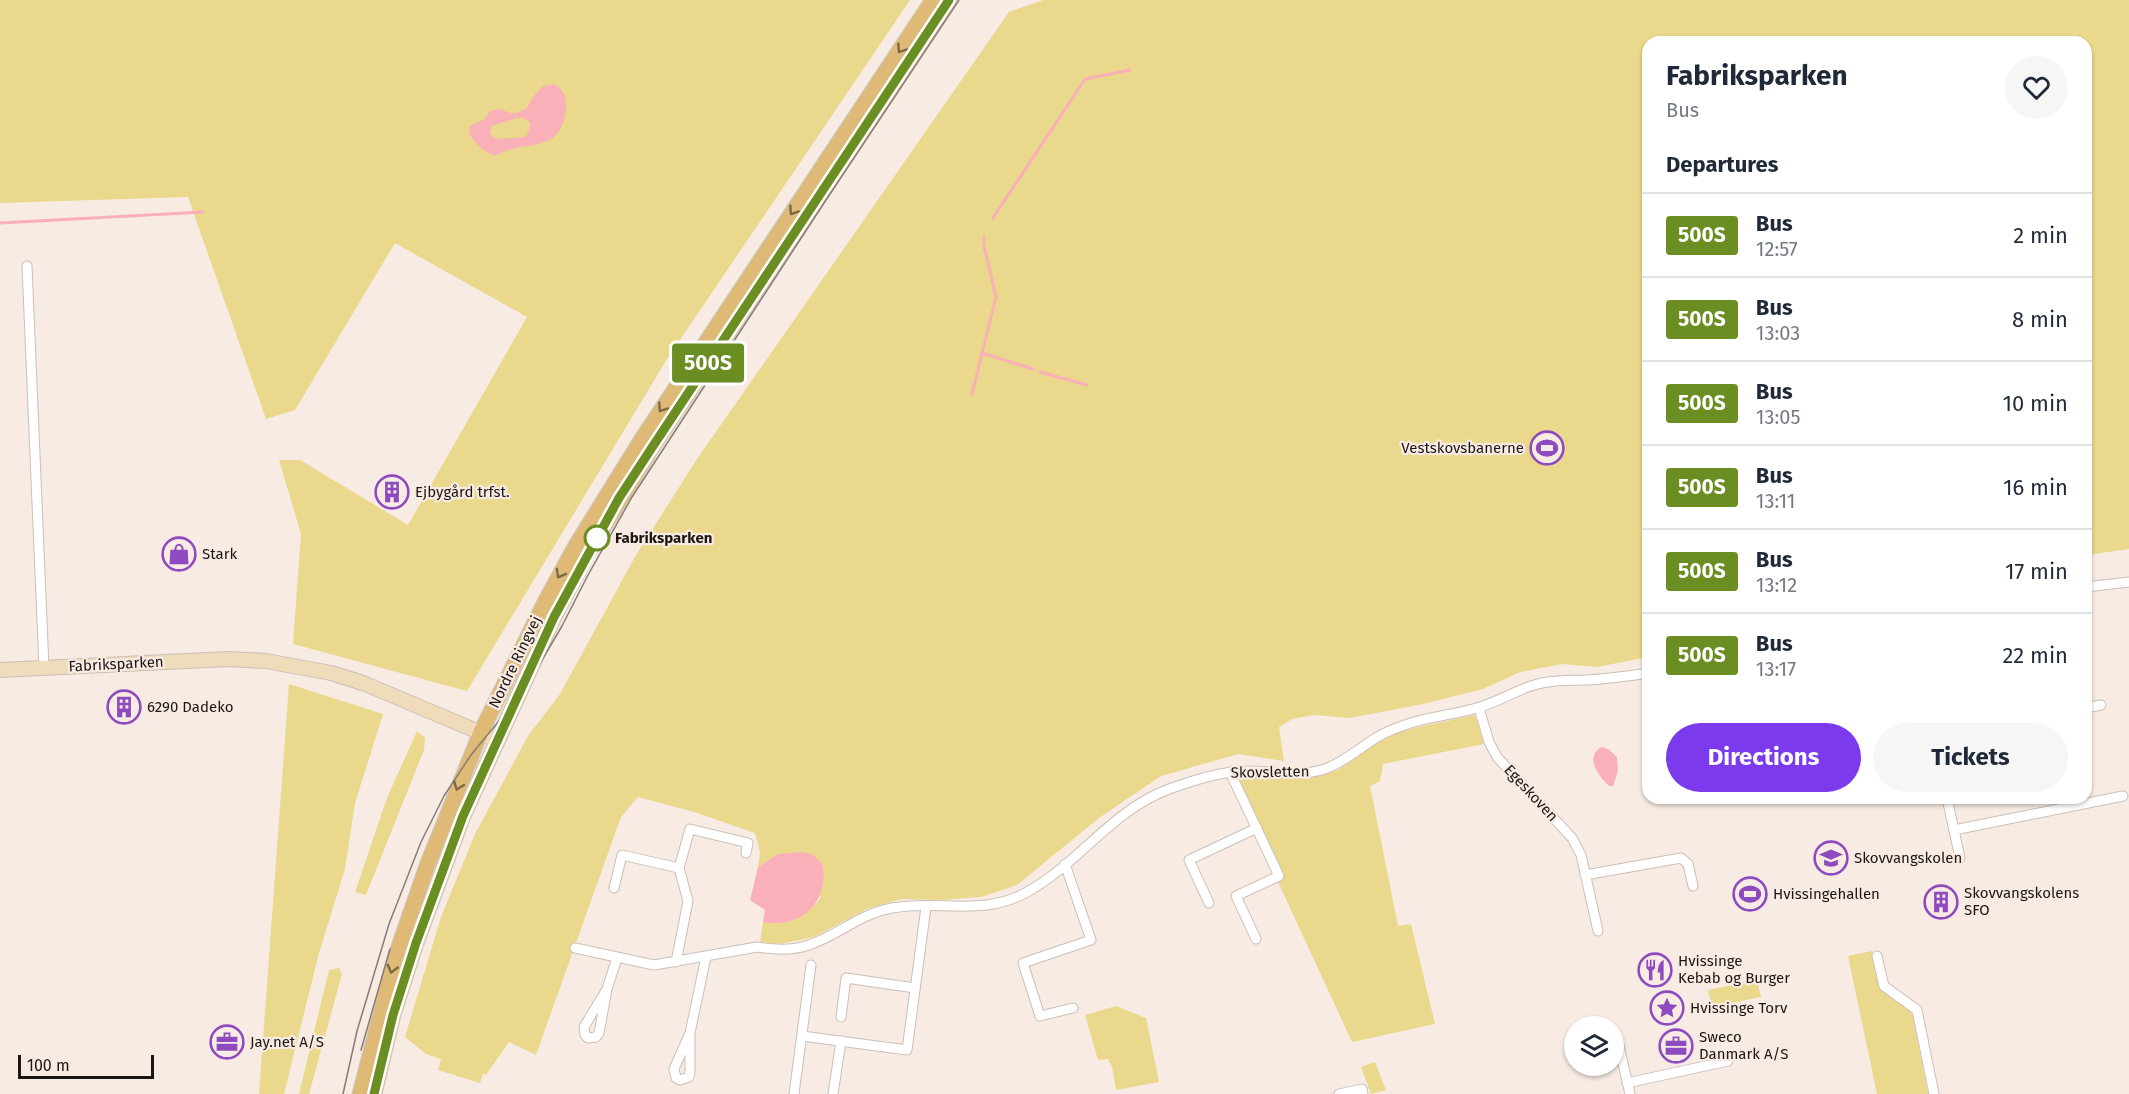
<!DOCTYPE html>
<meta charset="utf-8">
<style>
body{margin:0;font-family:"Fira Sans",sans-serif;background:#f6f6f7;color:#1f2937;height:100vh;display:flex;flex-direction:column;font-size:22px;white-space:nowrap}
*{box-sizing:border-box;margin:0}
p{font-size:20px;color:#747a83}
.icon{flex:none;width:33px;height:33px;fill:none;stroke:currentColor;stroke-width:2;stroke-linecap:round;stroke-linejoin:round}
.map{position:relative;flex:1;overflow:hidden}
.panel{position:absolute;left:1642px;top:36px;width:450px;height:768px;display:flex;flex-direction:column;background:#fff;border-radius:18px;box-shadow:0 2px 4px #0004}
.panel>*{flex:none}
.badge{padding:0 12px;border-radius:4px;font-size:21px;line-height:39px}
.buttons{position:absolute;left:1564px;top:1016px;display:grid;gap:12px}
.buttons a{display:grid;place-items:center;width:60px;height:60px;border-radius:50%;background:#fff;box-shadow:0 2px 4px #0004;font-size:30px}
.scale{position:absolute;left:18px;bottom:15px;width:136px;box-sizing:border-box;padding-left:6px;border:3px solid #1b1613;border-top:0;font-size:16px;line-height:21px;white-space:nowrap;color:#1b1613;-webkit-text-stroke:4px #f8ebe3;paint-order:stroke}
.map>.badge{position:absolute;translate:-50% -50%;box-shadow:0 0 0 3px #fff}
h2{padding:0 24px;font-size:22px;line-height:54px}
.round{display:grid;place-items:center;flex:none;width:63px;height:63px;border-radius:32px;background:#f6f6f7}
.head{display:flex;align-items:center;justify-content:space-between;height:102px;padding:0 24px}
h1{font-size:28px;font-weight:700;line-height:45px}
.primary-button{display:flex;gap:12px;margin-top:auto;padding:12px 24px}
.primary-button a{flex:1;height:69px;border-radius:36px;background:#7c3aed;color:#fff;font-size:24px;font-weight:700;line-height:69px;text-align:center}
.primary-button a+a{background:#f6f6f7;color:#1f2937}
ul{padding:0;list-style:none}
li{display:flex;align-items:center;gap:18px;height:84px;padding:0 24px;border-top:2px solid #e0e1e3}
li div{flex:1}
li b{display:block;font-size:22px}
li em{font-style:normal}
li .badge{min-width:66px;font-weight:700;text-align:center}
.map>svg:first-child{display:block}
</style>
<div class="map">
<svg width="2129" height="1094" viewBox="0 0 2129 1094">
<rect width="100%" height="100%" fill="#f8ebe3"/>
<g fill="#ead88c">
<path d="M0 0H910L667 359 467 691 293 644 301 534 279 460H300L408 525 527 317 395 243 295 410 266 419 188 197 0 203Z"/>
<path d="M1044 0H2129V549L2087 555 2086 42H1648V657L1597 667 1562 664 1520 672 1483 689 1419 705 1349 718 1315 715 1292 719 1279 727 1284 761 1238 754 1161 776 1099 818 1017 885 981 897 940 900 902 899 869 908 814 937 780 944 760 942 763 922C787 927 808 916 821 897L778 854 758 867 760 852 755 833 694 812 638 797 621 817 536 1055 509 1042 486 1075 483 1074 480 1083 438 1070 441 1059 426 1054 405 1037 441 917 475 834 528 736 560 694 636 555 697 459 1009 12Z"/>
<path d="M289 684 383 714 355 803 345 869 319 953 284 1094H259Z"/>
<path d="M1475 715 1484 744 1383 764 1380 781 1370 786 1398 926 1411 924 1435 1024 1352 1042 1278 882 1284 877 1238 778 1266 776 1308 779 1338 770 1374 745 1400 731Z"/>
<path d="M417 731 425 738 424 750 366 895 355 892 387 798Z"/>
<path d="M1872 951 1878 985 1912 1012 1928 1094H1877L1848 956Z"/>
<path d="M339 968 342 974 309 1094H299L329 970Z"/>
<path d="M1757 980 1761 997 1712 1007 1708 990Z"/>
<path d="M1116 1006 1146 1018 1159 1082 1116 1090 1112 1067 1108 1059 1098 1060 1085 1015Z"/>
<path d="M1375 1062 1386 1090 1371 1094 1361 1067Z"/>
</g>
<g fill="#f9b0b8" fill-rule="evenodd">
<path d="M554 84C564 90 566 96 566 107 563 157 523 138 495 156 483 151 475 144 469 133L470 126 485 119 490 111 500 109 510 113H517L527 108 533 97 543 86ZM517 118H524L530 123 529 130 525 137 495 139 490 133 491 126Z"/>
<path d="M1602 747 1608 749 1617 757 1618 771 1613 786H1609C1598 776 1584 756 1602 747Z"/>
<path d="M800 852 812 854C815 857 820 861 822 864 824 869 824 878 823 883 819 913 791 928 763 922L765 910 750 900 758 867 778 854Z"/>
</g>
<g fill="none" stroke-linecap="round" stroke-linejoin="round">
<g stroke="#f9b0b8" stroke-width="3">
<path d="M993 218 1085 79 1130 70"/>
<path d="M0 223 203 212"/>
<path d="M982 353 1033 369"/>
<path d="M1040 372 1087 385"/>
<path d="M972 394 996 297 984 246V237"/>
</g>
<g stroke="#cbbfb7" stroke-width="11">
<g id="street">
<path d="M27 266 44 668"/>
<path d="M2086 587 2129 582"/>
<path d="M1479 708 1489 742 1497 757 1572 838 1581 855 1598 931"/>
<path d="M2086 708 2101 705"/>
<path d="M1230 772 1279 876 1236 896 1256 939"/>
<path d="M1947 798 1960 858"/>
<path d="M1954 830 2123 796"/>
<path d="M1065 864 1091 940 1023 963 1040 1016 1073 1008"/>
<path d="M1585 875 1681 858 1688 864 1693 886"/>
<path d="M614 888 622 855 679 868"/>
<path d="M1209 903 1189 860 1257 828"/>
<path d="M575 948 654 965 757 947C775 950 792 951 809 945 839 935 859 914 892 908 941 899 982 918 1029 891 1080 862 1111 811 1169 789 1195 780 1221 771 1249 771 1274 771 1301 777 1325 769 1342 763 1356 751 1371 741 1381 734 1393 729 1405 725 1429 716 1456 715 1480 707 1503 700 1524 685 1548 682 1561 680 1573 680 1586 680 1607 679 1628 676 1648 673"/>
<path d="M1877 956 1884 986 1917 1010 1934 1094"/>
<path d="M676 962 688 901 679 868 690 829 748 843 746 853"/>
<path d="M607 989 599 1033 596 1037 588 1038 585 1035 584 1027 607 989 617 958"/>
<path d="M841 1017 846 978 915 988"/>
<path d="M690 1033V1072L689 1077 680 1080 676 1078 674 1069 690 1033 706 957"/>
<path d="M802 1036 907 1050 926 907"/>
<path d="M1619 1046 1630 1094"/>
<path d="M1627 1083 1728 1061"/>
<path d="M794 1094 811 965"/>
<path d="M833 1094 841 1041"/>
<path d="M1339 1094 1362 1089 1363 1094"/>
</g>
</g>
<g stroke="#cbbfb7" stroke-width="16">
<path id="secondary" d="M0 670 228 659 266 661 331 673 363 683 498 740"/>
</g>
<g stroke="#cdcccb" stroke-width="17">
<g id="primary">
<path d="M360 1094 395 958 428 863 481 732 545 602 575 547 640 442 933 0"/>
<path d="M374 1094 393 1015 416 943 463 816 554 617 587 554 651 449 949 0"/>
</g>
</g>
<use href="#street" stroke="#fff" stroke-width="9"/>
<use href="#secondary" stroke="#efdcba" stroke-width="14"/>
<use href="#primary" stroke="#dfb976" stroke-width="15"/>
<g stroke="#857c76" stroke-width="1.5">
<path d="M361 1050 390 949"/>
<path d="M343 1094 357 1031 389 924 421 842 444 796 471 755 525 689 562 626 588 575 632 497 828 197 959 0"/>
</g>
</g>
<defs><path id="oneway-chevron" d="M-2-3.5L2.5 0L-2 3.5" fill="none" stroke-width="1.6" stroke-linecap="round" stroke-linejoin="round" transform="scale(1.5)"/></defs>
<g stroke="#7d6844">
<use href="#oneway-chevron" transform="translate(901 49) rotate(124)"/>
<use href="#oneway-chevron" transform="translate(793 211) rotate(124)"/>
<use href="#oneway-chevron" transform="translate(662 408) rotate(124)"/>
<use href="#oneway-chevron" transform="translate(560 574) rotate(119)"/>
<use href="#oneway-chevron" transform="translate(458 786) rotate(111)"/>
<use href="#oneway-chevron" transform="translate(392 969) rotate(105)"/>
</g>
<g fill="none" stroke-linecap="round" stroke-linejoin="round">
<g stroke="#fff" stroke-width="14">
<path id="line" d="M374 1094 393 1015 416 943 463 816 554 617 619 498 651 449 949 0"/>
</g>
<use href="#line" stroke="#6b8e23" stroke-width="9"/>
</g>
<defs>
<g id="stadium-ring" transform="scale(1.725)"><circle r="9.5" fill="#f8ebe3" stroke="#8d4bbf" stroke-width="1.5"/><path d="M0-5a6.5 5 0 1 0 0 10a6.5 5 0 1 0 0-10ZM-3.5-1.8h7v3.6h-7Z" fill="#8d4bbf"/></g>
<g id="building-ring" transform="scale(1.725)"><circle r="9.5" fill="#f8ebe3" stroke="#8d4bbf" stroke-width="1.5"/><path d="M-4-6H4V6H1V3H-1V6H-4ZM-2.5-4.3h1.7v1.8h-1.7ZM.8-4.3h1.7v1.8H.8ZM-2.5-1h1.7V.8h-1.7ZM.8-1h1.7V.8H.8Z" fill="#8d4bbf"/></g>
<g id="shop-ring" transform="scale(1.725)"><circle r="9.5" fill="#f8ebe3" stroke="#8d4bbf" stroke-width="1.5"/><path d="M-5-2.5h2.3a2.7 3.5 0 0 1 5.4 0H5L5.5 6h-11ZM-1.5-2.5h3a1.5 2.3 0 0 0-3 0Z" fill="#8d4bbf"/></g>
<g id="school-ring" transform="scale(1.725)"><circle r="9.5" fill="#f8ebe3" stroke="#8d4bbf" stroke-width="1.5"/><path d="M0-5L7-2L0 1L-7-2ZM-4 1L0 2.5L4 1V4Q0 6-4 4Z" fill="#8d4bbf"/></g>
<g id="restaurant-ring" transform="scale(1.725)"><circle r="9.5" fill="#f8ebe3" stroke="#8d4bbf" stroke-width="1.5"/><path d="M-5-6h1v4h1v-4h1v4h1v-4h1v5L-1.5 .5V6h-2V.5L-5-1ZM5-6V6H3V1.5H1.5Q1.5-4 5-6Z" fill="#8d4bbf"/></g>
<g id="sight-ring" transform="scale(1.725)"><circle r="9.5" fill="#f8ebe3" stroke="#8d4bbf" stroke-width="1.5"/><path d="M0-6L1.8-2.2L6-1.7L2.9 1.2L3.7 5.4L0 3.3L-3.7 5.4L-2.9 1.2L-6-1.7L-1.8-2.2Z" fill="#8d4bbf"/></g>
<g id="office-ring" transform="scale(1.725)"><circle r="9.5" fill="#f8ebe3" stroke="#8d4bbf" stroke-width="1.5"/><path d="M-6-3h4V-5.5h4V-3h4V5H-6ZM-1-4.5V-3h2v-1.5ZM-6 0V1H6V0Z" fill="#8d4bbf"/></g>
</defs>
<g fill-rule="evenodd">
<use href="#stadium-ring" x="1547" y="448"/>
<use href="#building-ring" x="392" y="492"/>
<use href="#shop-ring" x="179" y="554"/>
<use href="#building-ring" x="124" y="707"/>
<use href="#school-ring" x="1831" y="858"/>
<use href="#stadium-ring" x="1750" y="894"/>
<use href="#building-ring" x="1941" y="902"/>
<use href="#restaurant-ring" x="1655" y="970"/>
<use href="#sight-ring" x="1667" y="1008"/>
<use href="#office-ring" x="227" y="1042"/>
<use href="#office-ring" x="1676" y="1046"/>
</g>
<circle fill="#fff" stroke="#6b8e23" stroke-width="3" cx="597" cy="538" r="12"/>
<g text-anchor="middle" stroke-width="4.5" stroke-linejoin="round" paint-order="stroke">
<g font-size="15" fill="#1b1613" stroke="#f8ebe3" text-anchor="start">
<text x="1524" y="453" text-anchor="end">Vestskovsbanerne</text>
<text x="415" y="497">Ejbygård trfst.</text>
<text x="202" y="559">Stark</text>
<text x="147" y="712">6290 Dadeko</text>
<text x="1854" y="863">Skovvangskolen</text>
<text x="1964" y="898">Skovvangskolens<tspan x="1964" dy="17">SFO</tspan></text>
<text x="1773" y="899">Hvissingehallen</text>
<text x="1678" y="966">Hvissinge<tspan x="1678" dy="17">Kebab og Burger</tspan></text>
<text x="1690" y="1013">Hvissinge Torv</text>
<text x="1699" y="1042">Sweco<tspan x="1699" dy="17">Danmark A/S</tspan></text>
<text x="250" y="1047">Jay.net A/S</text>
</g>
<g font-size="15" font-weight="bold" fill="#1b1613" stroke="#f8ebe3" text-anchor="start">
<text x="615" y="543">Fabriksparken</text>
</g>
<g font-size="15" fill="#1b1613" stroke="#f8ebe3">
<text transform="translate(515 662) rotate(-64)" y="5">Nordre Ringvej</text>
<text transform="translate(116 664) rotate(-3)" y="5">Fabriksparken</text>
<text transform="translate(1270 772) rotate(-1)" y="5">Skovsletten</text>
<text transform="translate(1531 793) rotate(47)" y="5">Egeskoven</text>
</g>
</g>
</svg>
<div class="buttons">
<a><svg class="icon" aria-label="layers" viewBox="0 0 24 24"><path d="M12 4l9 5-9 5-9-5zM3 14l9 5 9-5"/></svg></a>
</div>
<div class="scale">100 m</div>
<b class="badge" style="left:708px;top:363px;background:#6b8e23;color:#fff">500S</b>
<section class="panel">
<div class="head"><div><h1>Fabriksparken</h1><p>Bus</p></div><a class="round"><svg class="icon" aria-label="heart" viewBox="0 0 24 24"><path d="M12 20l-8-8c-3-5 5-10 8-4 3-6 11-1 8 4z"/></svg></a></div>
<h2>Departures</h2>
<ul>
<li><span class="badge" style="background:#6b8e23;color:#fff">500S</span><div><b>Bus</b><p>12:57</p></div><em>2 min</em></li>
<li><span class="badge" style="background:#6b8e23;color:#fff">500S</span><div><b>Bus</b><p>13:03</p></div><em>8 min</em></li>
<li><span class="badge" style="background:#6b8e23;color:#fff">500S</span><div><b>Bus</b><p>13:05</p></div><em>10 min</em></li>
<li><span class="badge" style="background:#6b8e23;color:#fff">500S</span><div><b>Bus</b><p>13:11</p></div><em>16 min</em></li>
<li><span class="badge" style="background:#6b8e23;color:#fff">500S</span><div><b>Bus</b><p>13:12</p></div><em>17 min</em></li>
<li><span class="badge" style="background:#6b8e23;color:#fff">500S</span><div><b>Bus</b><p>13:17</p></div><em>22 min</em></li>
</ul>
<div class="primary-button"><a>Directions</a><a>Tickets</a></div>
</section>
</div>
